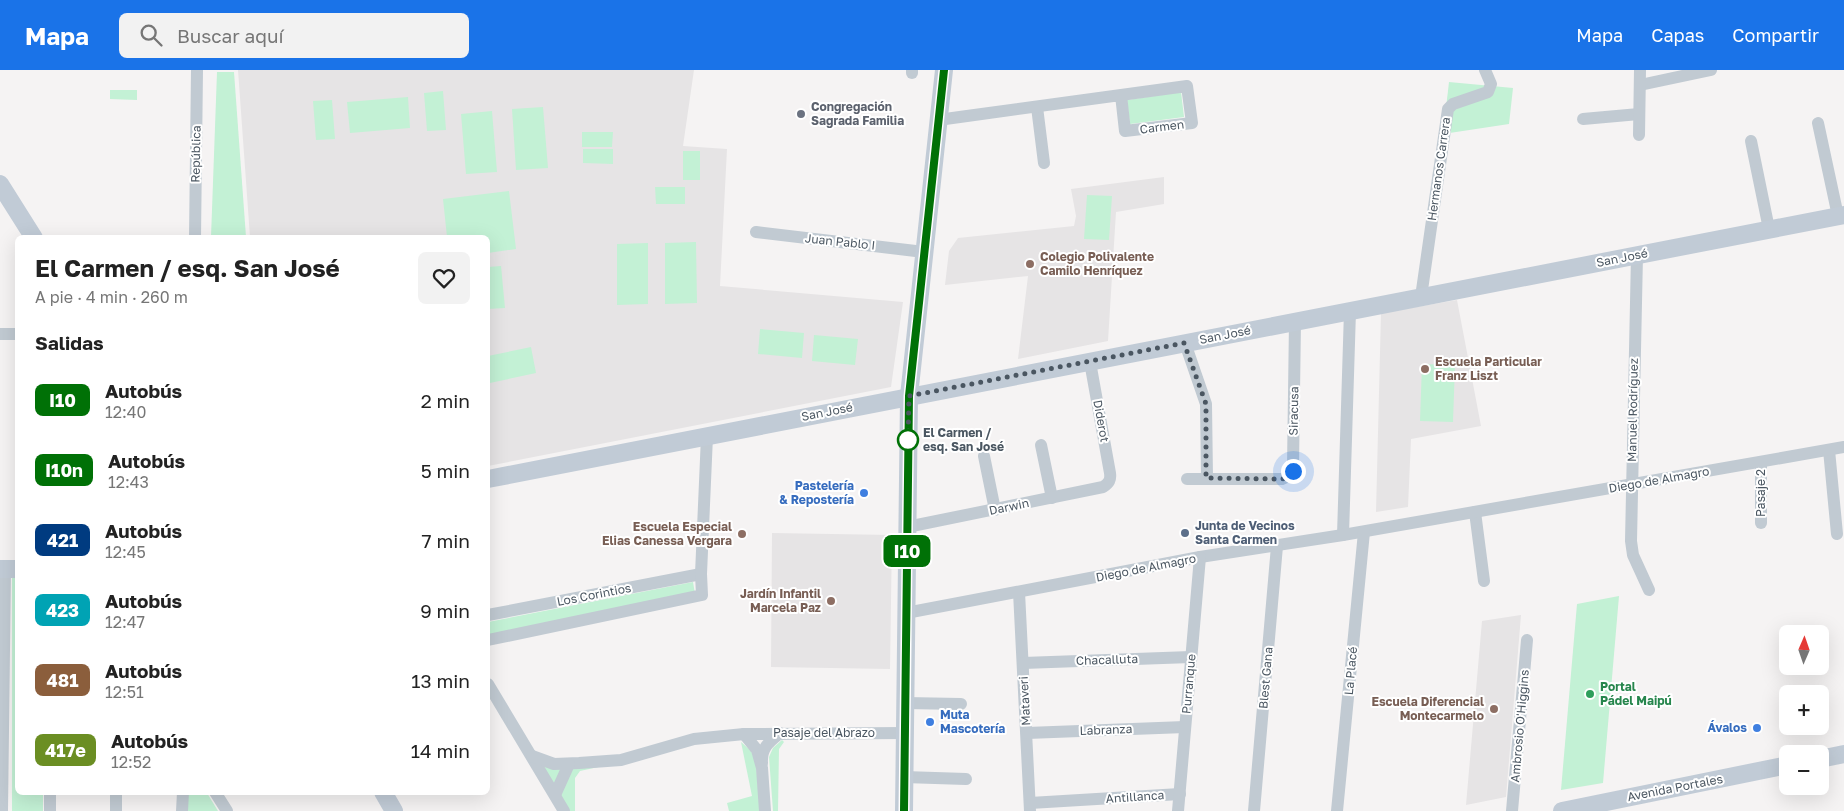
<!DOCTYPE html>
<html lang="es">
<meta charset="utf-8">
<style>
body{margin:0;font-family:"Golos Text",sans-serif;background:#f2f2f2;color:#222;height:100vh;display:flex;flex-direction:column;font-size:19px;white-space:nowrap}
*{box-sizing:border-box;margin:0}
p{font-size:16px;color:#767676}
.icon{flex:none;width:28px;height:28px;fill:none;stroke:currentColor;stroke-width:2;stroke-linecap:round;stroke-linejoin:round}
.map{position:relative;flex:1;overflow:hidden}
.details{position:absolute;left:15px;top:165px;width:475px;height:560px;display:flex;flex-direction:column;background:#fff;border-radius:8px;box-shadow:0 5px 20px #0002}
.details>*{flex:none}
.badge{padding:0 10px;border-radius:8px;font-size:18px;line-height:32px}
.needle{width:32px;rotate:2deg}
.fabs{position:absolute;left:1779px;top:555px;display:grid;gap:10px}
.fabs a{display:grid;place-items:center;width:50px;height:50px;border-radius:8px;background:#fff;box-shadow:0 5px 20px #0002;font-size:25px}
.you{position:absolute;width:25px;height:25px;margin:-12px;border:4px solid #fff;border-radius:50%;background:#1a73e8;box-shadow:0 0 0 8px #1a73e833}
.map>.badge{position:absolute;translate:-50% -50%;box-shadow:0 0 0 2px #fff}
h2{padding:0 20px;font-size:19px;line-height:45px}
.round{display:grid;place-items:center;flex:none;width:52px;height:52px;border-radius:8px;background:#f2f2f2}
.headline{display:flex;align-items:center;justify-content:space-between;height:85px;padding:0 20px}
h1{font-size:24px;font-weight:700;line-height:38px}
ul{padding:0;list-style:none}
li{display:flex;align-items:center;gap:15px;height:70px;padding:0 20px}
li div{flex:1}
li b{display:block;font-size:19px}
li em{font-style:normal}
li .badge{min-width:55px;font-weight:700;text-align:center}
header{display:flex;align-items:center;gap:30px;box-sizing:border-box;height:70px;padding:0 25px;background:#1a73e8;color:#fff}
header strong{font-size:24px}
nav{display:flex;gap:28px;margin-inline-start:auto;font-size:18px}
.search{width:350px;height:45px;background:#f2f2f2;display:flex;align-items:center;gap:12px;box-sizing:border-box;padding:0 18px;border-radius:8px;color:#767676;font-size:19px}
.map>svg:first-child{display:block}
</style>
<header>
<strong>Mapa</strong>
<div class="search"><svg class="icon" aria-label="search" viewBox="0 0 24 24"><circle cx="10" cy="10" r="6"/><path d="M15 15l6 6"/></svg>Buscar aquí</div>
<nav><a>Mapa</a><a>Capas</a><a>Compartir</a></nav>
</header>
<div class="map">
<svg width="1844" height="741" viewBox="0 0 1844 741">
<rect width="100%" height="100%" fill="#f5f3f3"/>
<g fill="#e6e4e5">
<path d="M238 0H694L683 76 727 79 720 216 903 232 891 317 488 396V168L250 167Z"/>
<path d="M1164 107V134L1116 142 1108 271 1018 289 1028 206 945 215 949 181 958 168 1074 156 1076 146 1071 119Z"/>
<path d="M1457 230 1481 356 1411 369 1408 437 1376 442 1381 243Z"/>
<path d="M772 463 892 465 890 599 771 597Z"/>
<path d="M1521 545 1506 727 1466 735 1482 551Z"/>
</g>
<g fill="#c3f1d5">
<path d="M217 2H234L246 167H211Z"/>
<path d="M1449 12 1513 18 1509 54 1443 64Z"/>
<path d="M110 20H137V30L110 29Z"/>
<path d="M443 21 446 60 427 61 424 23Z"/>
<path d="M1181 22 1184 47 1130 54 1127 30Z"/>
<path d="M408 27 410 58 350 63 347 32Z"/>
<path d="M332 30 335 69 316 70 313 31Z"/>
<path d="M543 37 548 98 516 100 512 39Z"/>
<path d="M492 41 497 102 466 104 461 44Z"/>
<path d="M582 62H613L612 77H582Z"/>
<path d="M583 79H613V94L583 93Z"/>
<rect x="683" y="81" width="17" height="29"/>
<path d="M655 117H685V134H656Z"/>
<path d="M509 121 516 179 488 183V168L447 167 443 129Z"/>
<path d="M1087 125 1112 126 1109 170 1084 169Z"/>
<path d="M696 172 697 233 665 234V173Z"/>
<path d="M648 173V234L617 235V174Z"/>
<path d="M501 196 505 238 488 239V197Z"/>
<path d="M760 259 804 263 802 288 758 284Z"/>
<path d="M814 265 858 269 855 295 812 291Z"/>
<path d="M531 277 536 303 490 313 488 301V286Z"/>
<path d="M1422 294 1455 295 1453 352 1420 351Z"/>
<path d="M18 507V722L43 723V741H12V508Z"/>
<path d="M693 512 695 524 488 565V552Z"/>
<path d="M1619 526 1603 713 1561 720 1577 534Z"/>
<path d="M782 670 784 672 779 679 778 741H773L769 687 773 678Z"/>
<path d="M741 672 751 681 756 693 760 741H729L727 733 752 726Z"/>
<path d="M537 692 603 696 580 701 575 708V741H570Z"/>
<path d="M184 723H207L218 741H188Z"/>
</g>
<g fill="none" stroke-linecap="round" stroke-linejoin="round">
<g stroke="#c1cad2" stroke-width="12">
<path d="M912 3V0"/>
<path d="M1640 15 1711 0"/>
<path d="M1037 37 1044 93"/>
<path d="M1583 49 1639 44"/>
<path d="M938 50 967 46 1187 16 1192 53 1125 61 1121 25"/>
<path d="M1818 53 1838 146"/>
<path d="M1639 65 1640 0"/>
<path d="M1751 71 1769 159"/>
<path d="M756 162 924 182"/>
<path d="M195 168 197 0"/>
<path d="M1637 185 1631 471 1633 485 1649 520"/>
<path d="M1421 227 1448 39 1453 34 1488 22 1491 14 1485 0"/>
<path d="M0 264H18"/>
<path d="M1185 273 1206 334 1207 408"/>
<path d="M1041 375 1052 428"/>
<path d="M1829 380 1837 464"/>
<path d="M984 386 995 440"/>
<path d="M1761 392V453"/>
<path d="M1187 409H1282L1291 405 1293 396 1295 251"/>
<path d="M1475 442 1484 511"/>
<path d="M907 457 1103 417C1109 413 1111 410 1110 403L1090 292"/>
<path d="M1343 465 1350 241"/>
<path d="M1019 522 1030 741"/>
<path d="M906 543 1200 487 1343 465 1844 377"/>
<path d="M488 545 701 504"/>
<path d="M488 570 702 525 701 504 707 366"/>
<path d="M1023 593 1191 587"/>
<path d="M488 614 564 741"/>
<path d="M905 633 961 634"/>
<path d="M1027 663 1185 657"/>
<path d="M744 664 757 680 762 698 765 741"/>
<path d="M532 686 554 694 579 693 621 690 694 669 744 664 905 663"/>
<path d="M762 693C761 678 769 672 780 663"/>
<path d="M904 707 966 709"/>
<path d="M50 722V741"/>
<path d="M116 722V741"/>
<path d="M215 722 227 741"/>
<path d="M555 725 569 694"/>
<path d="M1030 733 1180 724"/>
<path d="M2 741 5 499"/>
<path d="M182 741 183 722"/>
<path d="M1178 741 1200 487"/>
<path d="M1254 741 1277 476"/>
<path d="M1337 741 1364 462"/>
<path d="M1512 741 1527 570"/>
</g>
<g stroke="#c1cbd6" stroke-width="18">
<path d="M0 114 34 168"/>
<path d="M488 409 1844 145"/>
<path d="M0 499H18"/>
<path d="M1820 689 1844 684"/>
<path d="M383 722 394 741"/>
<path d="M904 741 909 326 944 0"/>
<path d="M1562 741 1788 695"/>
</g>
</g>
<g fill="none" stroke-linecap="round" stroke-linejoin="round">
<g stroke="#fff" stroke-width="11">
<path id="line" d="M904 741 909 326 944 0"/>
</g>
<use href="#line" stroke="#007106" stroke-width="8"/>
<path stroke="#4a5661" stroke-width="5" stroke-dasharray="0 9" d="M908 370 909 326 1184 273 1206 334V408L1282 409 1287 408 1293 401"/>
</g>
<circle fill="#6b7280" stroke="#fff" stroke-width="2" cx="801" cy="44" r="5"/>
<g fill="#8d6e63" stroke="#fff" stroke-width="2">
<circle cx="1030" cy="194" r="5"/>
<circle cx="1425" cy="299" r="5"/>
<circle cx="742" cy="464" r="5"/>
<circle cx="831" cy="531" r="5"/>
<circle cx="1494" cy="639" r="5"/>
</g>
<circle fill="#fff" stroke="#007106" stroke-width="2.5" cx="908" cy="370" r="10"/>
<g fill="#3f7fe0" stroke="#fff" stroke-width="2">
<circle cx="864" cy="423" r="5"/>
<circle cx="930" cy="652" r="5"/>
<circle cx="1757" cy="658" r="5"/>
</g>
<circle fill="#5c6f8a" stroke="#fff" stroke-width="2" cx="1185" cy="463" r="5"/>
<circle fill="#2e9e5b" stroke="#fff" stroke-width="2" cx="1590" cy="624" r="5"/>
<g text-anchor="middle" stroke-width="4" stroke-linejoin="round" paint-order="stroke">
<g font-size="12" font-weight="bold" fill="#5b616d" stroke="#fff" text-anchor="start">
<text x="811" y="41">Congregación<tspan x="811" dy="14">Sagrada Familia</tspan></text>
</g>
<g font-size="12" fill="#4a5661" stroke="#fff">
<text transform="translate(1162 57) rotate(-7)" y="4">Carmen</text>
<text transform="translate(196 84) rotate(-89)" y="4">República</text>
<text transform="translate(1439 99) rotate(-82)" y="4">Hermanos Carrera</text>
<text transform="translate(840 172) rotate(6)" y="4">Juan Pablo I</text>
<text transform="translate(1622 188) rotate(-11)" y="4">San José</text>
<text transform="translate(1225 265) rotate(-11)" y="4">San José</text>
<text transform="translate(1633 340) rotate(-89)" y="4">Manuel Rodríguez</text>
<text transform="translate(1294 341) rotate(-89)" y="4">Siracusa</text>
<text transform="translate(827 342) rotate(-11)" y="4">San José</text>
<text transform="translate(1101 351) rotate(80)" y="4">Diderot</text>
<text transform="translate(1659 410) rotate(-10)" y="4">Diego de Almagro</text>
<text transform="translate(1761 423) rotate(-90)" y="4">Pasaje 2</text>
<text transform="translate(1009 437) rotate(-12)" y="4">Darwin</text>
<text transform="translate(1146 498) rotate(-11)" y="4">Diego de Almagro</text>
<text transform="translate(594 525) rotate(-11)" y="4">Los Corintios</text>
<text transform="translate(1107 590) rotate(-2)" y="4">Chacalluta</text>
<text transform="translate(1351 601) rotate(-85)" y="4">La Placé</text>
<text transform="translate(1266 608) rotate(-85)" y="4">Blest Gana</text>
<text transform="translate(1189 614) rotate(-85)" y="4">Purranque</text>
<text transform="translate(1025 631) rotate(-93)" y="4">Mataveri</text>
<text transform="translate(1520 656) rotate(-85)" y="4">Ambrosio O'Higgins</text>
<text transform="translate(1106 660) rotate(-2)" y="4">Labranza</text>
<text x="824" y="667">Pasaje del Abrazo</text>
<text transform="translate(1675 718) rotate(-11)" y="4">Avenida Portales</text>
<text transform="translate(1135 727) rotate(-4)" y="4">Antillanca</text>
</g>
<g font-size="12" font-weight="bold" fill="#785e54" stroke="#fff" text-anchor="end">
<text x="1040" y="191" text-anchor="start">Colegio Polivalente<tspan x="1040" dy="14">Camilo Henríquez</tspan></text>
<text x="1435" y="296" text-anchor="start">Escuela Particular<tspan x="1435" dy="14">Franz Liszt</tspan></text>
<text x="732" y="461">Escuela Especial<tspan x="732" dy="14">Elias Canessa Vergara</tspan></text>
<text x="821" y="528">Jardín Infantil<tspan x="821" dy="14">Marcela Paz</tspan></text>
<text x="1484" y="636">Escuela Diferencial<tspan x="1484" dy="14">Montecarmelo</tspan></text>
</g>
<g font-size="12" font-weight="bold" fill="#4a5661" stroke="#fff" text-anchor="start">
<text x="923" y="367">El Carmen /<tspan x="923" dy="14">esq. San José</tspan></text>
</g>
<g font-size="12" font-weight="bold" fill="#366cbe" stroke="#fff" text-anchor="end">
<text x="854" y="420">Pastelería<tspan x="854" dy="14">&amp; Repostería</tspan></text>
<text x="940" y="649" text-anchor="start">Muta<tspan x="940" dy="14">Mascotería</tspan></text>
<text x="1747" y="662">Ávalos</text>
</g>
<g font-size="12" font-weight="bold" fill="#4e5e75" stroke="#fff" text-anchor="start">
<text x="1195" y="460">Junta de Vecinos<tspan x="1195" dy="14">Santa Carmen</tspan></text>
</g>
<g font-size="12" font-weight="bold" fill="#27864d" stroke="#fff" text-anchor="start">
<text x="1600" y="621">Portal<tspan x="1600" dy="14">Pádel Maipú</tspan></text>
</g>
</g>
</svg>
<div class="fabs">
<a><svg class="needle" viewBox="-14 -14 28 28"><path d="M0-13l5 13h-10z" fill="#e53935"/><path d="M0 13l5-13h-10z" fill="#767676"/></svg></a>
<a>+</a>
<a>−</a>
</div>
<div class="you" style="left:1293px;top:401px"></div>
<b class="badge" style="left:907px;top:481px;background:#007106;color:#fff">I10</b>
<section class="details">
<div class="headline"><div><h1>El Carmen / esq. San José</h1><p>A pie · 4 min · 260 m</p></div><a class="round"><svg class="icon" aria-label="heart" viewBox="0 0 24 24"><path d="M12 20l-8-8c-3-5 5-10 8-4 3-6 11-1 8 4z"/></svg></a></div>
<h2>Salidas</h2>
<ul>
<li><span class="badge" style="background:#007106;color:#fff">I10</span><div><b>Autobús</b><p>12:40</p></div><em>2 min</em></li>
<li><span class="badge" style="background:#007106;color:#fff">I10n</span><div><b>Autobús</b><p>12:43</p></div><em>5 min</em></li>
<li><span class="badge" style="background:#003b80;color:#fff">421</span><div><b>Autobús</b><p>12:45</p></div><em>7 min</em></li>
<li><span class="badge" style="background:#00a3b4;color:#fff">423</span><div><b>Autobús</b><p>12:47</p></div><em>9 min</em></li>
<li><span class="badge" style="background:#8b5e3c;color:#fff">481</span><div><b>Autobús</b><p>12:51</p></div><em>13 min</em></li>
<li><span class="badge" style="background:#6b8e23;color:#fff">417e</span><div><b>Autobús</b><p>12:52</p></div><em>14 min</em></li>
</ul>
</section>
</div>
